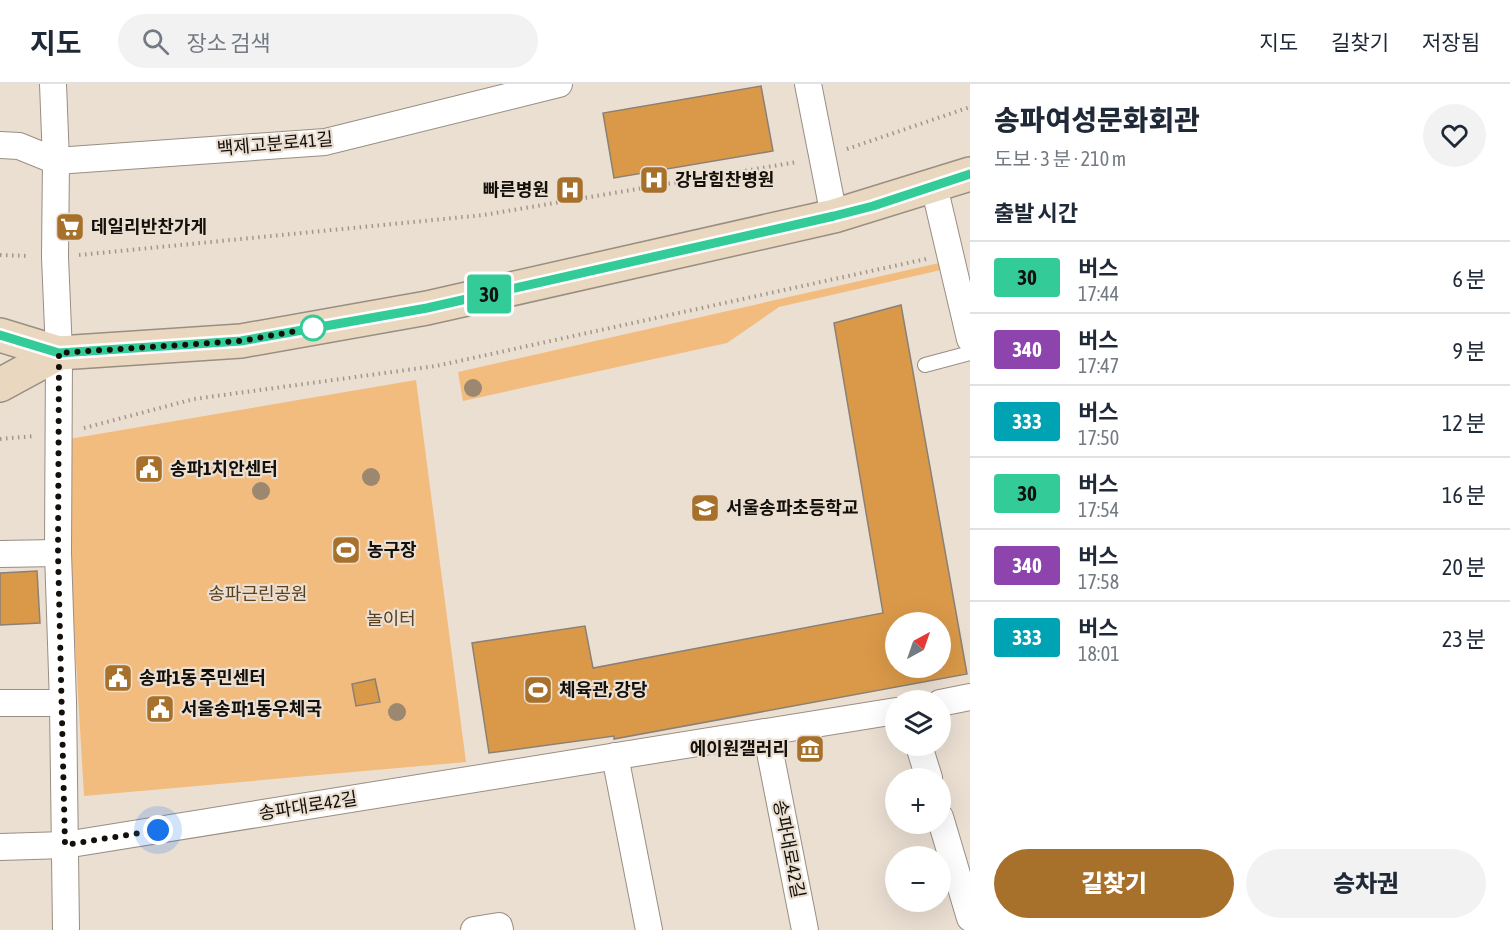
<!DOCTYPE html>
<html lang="ko">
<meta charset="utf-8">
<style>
body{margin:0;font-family:"Asap Condensed","Noto Sans KR",sans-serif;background:#f2f2f3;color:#1f2937;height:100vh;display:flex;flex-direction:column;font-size:22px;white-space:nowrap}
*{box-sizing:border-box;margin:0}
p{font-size:20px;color:#747a83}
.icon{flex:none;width:33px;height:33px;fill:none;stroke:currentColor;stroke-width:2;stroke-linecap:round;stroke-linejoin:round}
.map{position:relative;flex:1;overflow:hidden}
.sheet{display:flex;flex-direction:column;background:#fff;width:540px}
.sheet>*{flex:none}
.badge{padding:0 12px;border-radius:4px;font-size:21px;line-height:39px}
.needle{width:39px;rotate:40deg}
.buttons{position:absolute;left:885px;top:528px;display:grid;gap:12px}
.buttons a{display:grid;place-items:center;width:66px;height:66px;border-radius:50%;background:#fff;box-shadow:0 6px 24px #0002;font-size:30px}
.you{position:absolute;width:30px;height:30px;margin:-15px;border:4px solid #fff;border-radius:50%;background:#1a73e8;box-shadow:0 0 0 9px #1a73e833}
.map>.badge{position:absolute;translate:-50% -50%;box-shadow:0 0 0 3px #fff}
h2{padding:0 24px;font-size:22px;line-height:54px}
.round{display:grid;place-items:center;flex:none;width:63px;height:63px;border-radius:32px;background:#f2f2f3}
.headline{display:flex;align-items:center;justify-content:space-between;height:102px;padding:0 24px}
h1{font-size:28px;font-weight:800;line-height:45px}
.primary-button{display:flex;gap:12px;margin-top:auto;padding:12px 24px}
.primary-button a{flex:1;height:69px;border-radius:36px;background:#a7712c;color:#fff;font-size:24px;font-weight:800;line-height:69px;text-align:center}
.primary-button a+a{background:#f2f2f3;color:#1f2937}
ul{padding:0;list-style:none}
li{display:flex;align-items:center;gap:18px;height:72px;padding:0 24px;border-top:2px solid #e0e1e3}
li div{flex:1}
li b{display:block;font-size:22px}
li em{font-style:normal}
li .badge{min-width:66px;font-weight:700;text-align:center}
header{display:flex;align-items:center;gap:36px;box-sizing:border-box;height:84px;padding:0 30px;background:#fff;border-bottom:2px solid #e0e1e3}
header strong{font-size:28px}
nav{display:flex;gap:33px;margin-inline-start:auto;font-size:21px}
.search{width:420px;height:54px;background:#f2f2f3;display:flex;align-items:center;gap:15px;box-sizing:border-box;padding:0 21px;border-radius:33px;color:#747a83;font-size:22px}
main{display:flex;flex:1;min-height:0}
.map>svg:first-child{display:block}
</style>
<header>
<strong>지도</strong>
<div class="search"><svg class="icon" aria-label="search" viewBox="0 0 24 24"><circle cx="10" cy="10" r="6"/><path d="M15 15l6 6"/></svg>장소 검색</div>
<nav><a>지도</a><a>길찾기</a><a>저장됨</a></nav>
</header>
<main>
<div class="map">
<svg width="970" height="846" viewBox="0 0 970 846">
<rect width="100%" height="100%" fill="#ebdfd2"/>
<g fill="#f2bc7e">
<path d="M939 179 941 186 779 223 727 259 463 317 458 288Z"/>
<path d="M416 296 466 678 84 712 63 356Z"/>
</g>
<g fill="#da9949" stroke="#8b8075" stroke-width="1.5" fill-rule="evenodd">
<path d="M761 2 773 67 614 94 603 29Z"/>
<path d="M901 221 967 590 614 655V652L489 669 472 559 585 542 593 584 883 529 834 239ZM896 538H940V584H896Z"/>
<path d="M37 487 40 539 0 541V489Z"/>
<path d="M375 595 380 618 356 622 352 600Z"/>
</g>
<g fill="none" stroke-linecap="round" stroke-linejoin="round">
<g stroke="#998e82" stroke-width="16">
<path id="lane" d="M925 281 970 269"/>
</g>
<g stroke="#998e82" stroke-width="28">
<g id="street">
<path d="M53 0 56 77 55 173 59 269 58 469 63 619 66 846"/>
<path d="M808 0 834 132"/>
<path d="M0 61 19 62 56 77 325 58 559 0"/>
<path d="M934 102 970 255"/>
<path d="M0 470 58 469"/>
<path d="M0 619H63"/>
<path d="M940 619 970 613"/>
<path d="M766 648 805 846"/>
<path d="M919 662 929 694"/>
<path d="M615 672 649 846"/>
<path d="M940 733 970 834"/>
<path d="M0 763 65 761 896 627"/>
<path d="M474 846 499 842 500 846"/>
</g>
</g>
<g stroke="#998e82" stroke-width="36">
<g id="secondary">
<path d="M0 251 59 269 241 257 427 224 834 132 970 90"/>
<path d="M0 301 59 269"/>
</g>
</g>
<g stroke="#a1978e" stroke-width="4" stroke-dasharray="1.5 4.5" stroke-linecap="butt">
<path d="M847 65 970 23"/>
<path d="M0 171 29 172"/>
<path d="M79 171 484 131 797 78"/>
<path d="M84 344 194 315 436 282 926 175"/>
<path d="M0 355 35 352"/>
</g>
<use href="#lane" stroke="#fff" stroke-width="14"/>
<use href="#street" stroke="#fff" stroke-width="26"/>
<use href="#secondary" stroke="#e9d7bf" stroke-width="33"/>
</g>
<g fill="#9c8870">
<circle cx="473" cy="304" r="9"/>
<circle cx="371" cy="393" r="9"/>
<circle cx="261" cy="407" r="9"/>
<circle cx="397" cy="628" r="9"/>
</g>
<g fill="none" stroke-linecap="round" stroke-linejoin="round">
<g stroke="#fff" stroke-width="14">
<path id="line" d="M0 251 59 269 241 257 427 224 834 132 873 122 970 90"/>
</g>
<use href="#line" stroke="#3c9" stroke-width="9"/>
<path stroke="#130f0b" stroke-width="6" stroke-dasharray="0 10.8" d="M158 746 65 761 58 469 59 269 241 257 313 244"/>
</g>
<defs>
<g id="hospital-square" transform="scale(1.5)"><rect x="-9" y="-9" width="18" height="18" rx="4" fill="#a7712c" stroke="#ebdfd2"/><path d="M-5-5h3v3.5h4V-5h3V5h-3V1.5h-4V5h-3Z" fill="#fff"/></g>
<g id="supermarket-square" transform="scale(1.5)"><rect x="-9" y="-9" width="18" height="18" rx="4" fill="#a7712c" stroke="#ebdfd2"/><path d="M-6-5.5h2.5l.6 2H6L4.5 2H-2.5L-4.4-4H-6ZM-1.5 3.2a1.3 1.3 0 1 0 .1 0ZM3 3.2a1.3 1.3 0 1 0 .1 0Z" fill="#fff"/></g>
<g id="civic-square" transform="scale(1.5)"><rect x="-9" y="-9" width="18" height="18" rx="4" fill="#a7712c" stroke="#ebdfd2"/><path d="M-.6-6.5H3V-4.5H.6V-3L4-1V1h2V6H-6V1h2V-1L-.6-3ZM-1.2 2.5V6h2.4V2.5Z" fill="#fff"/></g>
<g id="school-square" transform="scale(1.5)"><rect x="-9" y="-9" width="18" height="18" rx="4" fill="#a7712c" stroke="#ebdfd2"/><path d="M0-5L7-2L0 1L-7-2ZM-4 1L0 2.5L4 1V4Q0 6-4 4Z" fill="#fff"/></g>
<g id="stadium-square" transform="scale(1.5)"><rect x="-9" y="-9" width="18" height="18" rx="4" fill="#a7712c" stroke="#ebdfd2"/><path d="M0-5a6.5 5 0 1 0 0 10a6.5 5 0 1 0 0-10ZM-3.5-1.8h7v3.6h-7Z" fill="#fff"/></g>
<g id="museum-square" transform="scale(1.5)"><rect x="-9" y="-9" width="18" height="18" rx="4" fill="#a7712c" stroke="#ebdfd2"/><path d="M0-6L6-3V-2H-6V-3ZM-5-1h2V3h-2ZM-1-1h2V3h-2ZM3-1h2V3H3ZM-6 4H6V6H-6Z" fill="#fff"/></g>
</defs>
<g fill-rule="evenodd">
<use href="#hospital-square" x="654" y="96"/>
<use href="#hospital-square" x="570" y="106"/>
<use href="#supermarket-square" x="70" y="143"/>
<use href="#civic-square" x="149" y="385"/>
<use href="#school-square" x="705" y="424"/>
<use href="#stadium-square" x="346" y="466"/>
<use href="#civic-square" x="118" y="594"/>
<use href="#stadium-square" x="538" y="606"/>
<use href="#civic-square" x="160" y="625"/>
<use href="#museum-square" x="810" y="665"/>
</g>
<circle fill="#fff" stroke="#3c9" stroke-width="3" cx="313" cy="244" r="12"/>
<g text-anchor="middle" stroke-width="4.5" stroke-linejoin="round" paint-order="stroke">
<g font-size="18" fill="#130f0b" stroke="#ebdfd2">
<text transform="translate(275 60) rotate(-5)" y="6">백제고분로41길</text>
<text transform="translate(308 722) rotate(-9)" y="6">송파대로42길</text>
<text transform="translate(789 765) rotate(79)" y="6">송파대로42길</text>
</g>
<g font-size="18" font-weight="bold" fill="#130f0b" stroke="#ebdfd2" text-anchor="start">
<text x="675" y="102">강남힘찬병원</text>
<text x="549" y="112" text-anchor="end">빠른병원</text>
<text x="91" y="149">데일리반찬가게</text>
<text x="170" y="391">송파1치안센터</text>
<text x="726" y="430">서울송파초등학교</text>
<text x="367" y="472">농구장</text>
<text x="139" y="600">송파1동 주민센터</text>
<text x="559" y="612">체육관, 강당</text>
<text x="181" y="631">서울송파1동우체국</text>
<text x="789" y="671" text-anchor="end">에이원갤러리</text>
</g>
<g font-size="18" fill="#5b401f" stroke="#ebdfd2">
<text x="258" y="516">송파근린공원</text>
<text x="391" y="541">놀이터</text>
</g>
</g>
</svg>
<div class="buttons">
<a><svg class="needle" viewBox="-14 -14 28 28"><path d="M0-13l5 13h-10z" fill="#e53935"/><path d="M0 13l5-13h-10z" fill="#747a83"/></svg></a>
<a><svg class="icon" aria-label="layers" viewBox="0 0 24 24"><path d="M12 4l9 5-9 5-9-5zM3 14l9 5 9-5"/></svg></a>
<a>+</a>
<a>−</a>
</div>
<div class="you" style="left:158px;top:746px"></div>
<b class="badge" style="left:489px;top:210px;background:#3c9;color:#111">30</b>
</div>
<section class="sheet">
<div class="headline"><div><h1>송파여성문화회관</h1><p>도보 · 3 분 · 210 m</p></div><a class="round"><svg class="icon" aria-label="heart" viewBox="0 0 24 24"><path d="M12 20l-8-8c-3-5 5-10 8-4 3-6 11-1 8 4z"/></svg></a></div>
<h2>출발 시간</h2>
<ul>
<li><span class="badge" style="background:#3c9;color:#111">30</span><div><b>버스</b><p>17:44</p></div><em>6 분</em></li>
<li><span class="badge" style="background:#8e44ad;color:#fff">340</span><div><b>버스</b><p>17:47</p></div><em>9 분</em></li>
<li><span class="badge" style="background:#00a3b4;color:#fff">333</span><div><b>버스</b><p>17:50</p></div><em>12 분</em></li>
<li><span class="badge" style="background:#3c9;color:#111">30</span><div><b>버스</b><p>17:54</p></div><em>16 분</em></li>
<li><span class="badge" style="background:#8e44ad;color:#fff">340</span><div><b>버스</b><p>17:58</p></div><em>20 분</em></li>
<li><span class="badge" style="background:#00a3b4;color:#fff">333</span><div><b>버스</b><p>18:01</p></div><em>23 분</em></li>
</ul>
<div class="primary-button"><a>길찾기</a><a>승차권</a></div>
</section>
</main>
